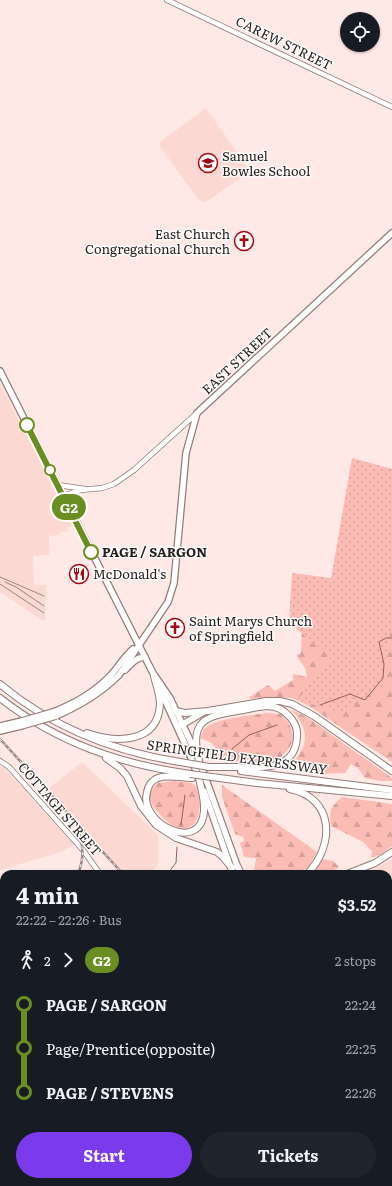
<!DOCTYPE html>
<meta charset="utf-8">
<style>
body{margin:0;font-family:Literata,serif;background:#20242c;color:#f1f3f6;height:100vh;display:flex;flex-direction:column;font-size:15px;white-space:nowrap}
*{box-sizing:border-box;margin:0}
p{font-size:13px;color:#9ea1a6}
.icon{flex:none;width:22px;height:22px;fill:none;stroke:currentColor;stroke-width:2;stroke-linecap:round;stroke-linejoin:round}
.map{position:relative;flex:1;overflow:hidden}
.sheet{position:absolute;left:0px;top:870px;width:392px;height:316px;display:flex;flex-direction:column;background:#171b24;border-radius:12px 12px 0 0;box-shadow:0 1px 3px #0004}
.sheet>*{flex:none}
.badge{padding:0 8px;border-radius:13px;font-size:14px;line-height:26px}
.controls{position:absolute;left:340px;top:12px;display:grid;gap:8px}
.controls a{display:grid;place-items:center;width:40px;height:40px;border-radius:50%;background:#171b24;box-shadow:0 1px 3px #0004;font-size:20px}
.map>.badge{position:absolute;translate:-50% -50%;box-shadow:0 0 0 2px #fff}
.legs{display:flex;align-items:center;gap:6px;height:44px;padding:0 16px;font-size:13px}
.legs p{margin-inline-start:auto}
.overview{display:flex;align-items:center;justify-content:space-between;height:68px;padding:0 16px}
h1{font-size:22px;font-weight:700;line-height:30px}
.primary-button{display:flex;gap:8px;margin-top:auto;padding:8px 16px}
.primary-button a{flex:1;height:46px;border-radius:24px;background:#7c3aed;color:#fff;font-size:16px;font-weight:700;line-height:46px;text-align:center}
.primary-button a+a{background:#20242c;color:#f1f3f6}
ul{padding:0 16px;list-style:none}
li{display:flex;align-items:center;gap:14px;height:44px;font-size:15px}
li i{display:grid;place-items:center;width:6px;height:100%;margin:0 5px;background:currentColor}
li i::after{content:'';width:10px;height:10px;margin:-5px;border:3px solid;border-radius:50%;background:#171b24}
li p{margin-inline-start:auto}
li:first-child i{background:linear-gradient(#0000 50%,currentColor 0)}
li:last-child i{background:linear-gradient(currentColor 50%,#0000 0)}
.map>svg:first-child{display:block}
</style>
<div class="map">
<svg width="392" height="1186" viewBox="0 0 392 1186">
<defs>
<pattern id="forest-firs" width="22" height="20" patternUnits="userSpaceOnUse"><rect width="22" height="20" fill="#fabcb4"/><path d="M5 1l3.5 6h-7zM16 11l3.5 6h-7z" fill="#d6a19a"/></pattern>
<pattern id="park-dots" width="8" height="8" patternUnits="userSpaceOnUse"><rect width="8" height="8" fill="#fabcb4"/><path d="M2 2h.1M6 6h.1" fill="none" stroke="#d6a19a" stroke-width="1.8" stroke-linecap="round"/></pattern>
<pattern id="water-ripples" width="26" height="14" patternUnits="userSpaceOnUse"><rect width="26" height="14" fill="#c77d74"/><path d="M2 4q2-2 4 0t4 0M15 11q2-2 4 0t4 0" fill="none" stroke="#a1665e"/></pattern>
</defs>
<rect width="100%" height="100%" fill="#ffe9e6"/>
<g fill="#fcd8d3">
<path d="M206 108 250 171 209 200 205 202 201 201 197 198 159 145 161 141Z"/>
<path d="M0 383 72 525 67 528 69 531 60 532V535L49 536 50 555 33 556 34 585H46L45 620 43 621 0 592Z"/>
<path d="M82 762 158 835V864L152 872V874H124L48 789Z"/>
<path d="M0 766 4 768 74 845 61 852 0 870Z"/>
<path d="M392 859V1017H388V874H366Z"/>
</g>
<g fill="url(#forest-firs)">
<path d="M392 476V762L309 706 292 698 277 697 253 699 248 698 268 685 275 691 293 680V674L307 677 305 668 296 655 301 653 302 622 340 590Z"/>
<path d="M291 710C308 715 324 730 339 740 356 753 375 765 392 778V781H381L365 778 358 768 351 764 345 773C328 774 307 775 294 761 299 755 305 747 305 738 306 729 298 716 291 710Z"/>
<path d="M265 713 280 714C294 726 298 740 284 754 281 758 277 761 271 762 255 765 235 762 219 758 216 746 214 742 201 739 201 734 203 729 208 726 220 718 250 716 265 713Z"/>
<path d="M174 781 192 783 197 787 200 805 198 817 194 824 186 829 175 828 164 819 154 808 150 800V790L158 783Z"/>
<path d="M222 785 317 852 309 866 299 874H256L254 871 256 858 244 857 240 843 244 841 243 837 235 834 222 797Z"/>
<path d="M342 797 392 804V846L380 855 371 858 372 851 363 842 331 826C329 810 330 808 342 797Z"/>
<path d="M322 859 333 861 339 867 331 873H314Z"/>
</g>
<g fill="url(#park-dots)">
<path d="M352 458 392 469V623L381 687 340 712 297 700 331 657 289 623 292 573 331 578Z"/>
<path d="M392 1155V1186H351L350 1182H388V1157Z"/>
</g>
<path fill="url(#water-ripples)" stroke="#976059" d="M89 1182H206V1186H89L88 1183Z"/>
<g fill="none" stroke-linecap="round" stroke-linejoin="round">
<g stroke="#976059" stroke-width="1">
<path d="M320 705 350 694 365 700 383 678 384 664 379 642 386 638H392"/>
<path d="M232 749 249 735 277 725"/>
<path d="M181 825 185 795"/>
<path d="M167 874 176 863 177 847"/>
<path d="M0 1049 4 1048"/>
</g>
<g stroke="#937b77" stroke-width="6">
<g id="secondary">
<path d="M167 0 392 107"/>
<path d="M58 485 85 489"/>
<path d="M63 496 81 490 102 488 114 484 134 470 197 413"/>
<path d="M0 761 9 767 83 850 100 874"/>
<path d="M0 1000H4"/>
<path d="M388 1022H392"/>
<path d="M61 1186 62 1182"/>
</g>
</g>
<g stroke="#937b77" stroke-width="8">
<g id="primary">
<path d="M0 371 156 679"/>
<path d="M125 670C131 664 136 657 145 657"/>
<path d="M155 676 170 698 196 753"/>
<path d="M159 687 189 753 199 778"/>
<path d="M53 712C74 704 95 692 111 675 119 666 124 657 133 649"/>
<path d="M56 716C79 706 101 693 119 675L168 602 174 583 186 453 197 413 392 233"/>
<path d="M0 726 22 721"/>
<path d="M0 731 21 726"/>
<path d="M200 763 239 871"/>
<path d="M204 791 233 874"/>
<path d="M343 1182 345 1186"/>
</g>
</g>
<g stroke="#937b77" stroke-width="8">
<g id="highway">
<path d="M0 684C54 729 118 753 186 763"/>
<path d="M0 698C56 742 119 764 190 774"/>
<path d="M176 711 185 713 208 711 266 701H280L292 704 314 716 392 771"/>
<path d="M178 727 202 713"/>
<path d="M87 733C116 743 158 744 160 704 160 695 156 685 154 676"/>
<path d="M106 758 120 768 127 776 141 806 156 825 176 838 217 852 223 857 232 868"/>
<path d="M199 761C188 717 208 716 244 710 255 708 269 703 280 709 289 714 298 724 297 736 296 771 262 768 237 767 228 767 218 767 209 767"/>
<path d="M241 771 392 790"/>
<path d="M212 777 257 783 392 796"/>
<path d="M192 778C181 778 167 774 158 778 152 780 148 786 147 792 138 823 201 855 204 811 205 800 201 789 199 778"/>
<path d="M290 789C335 798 335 846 307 874"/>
<path d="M238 867 241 874"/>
<path d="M347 874 375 863 392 852"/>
</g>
</g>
<use href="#secondary" stroke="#fff" stroke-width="4.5"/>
<use href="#primary" stroke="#fff" stroke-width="5.5"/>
<use href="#highway" stroke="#fff" stroke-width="6"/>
<g stroke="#968683" stroke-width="1">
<path d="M0 577 44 596"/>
<path d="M5 582 16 587 44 606"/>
<path d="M0 584 44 613"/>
</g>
<g stroke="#968683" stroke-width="2.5">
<g id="rail">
<path d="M0 739 123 874"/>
<path d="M77 829C84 843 84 860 78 874"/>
<path d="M0 914 4 913"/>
<path d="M269 1182 270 1186"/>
</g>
</g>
<use href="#rail" stroke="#fcfcfc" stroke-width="1" stroke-dasharray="3" stroke-linecap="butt"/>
<g stroke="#937b77" stroke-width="8" stroke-linecap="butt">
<g id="primary-bridge">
<path d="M22 721 53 712"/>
<path d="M21 726 56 716"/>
</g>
</g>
<g stroke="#937b77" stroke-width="8" stroke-linecap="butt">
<g id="highway-bridge">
<path d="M186 763 209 767"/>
<path d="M190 774 212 777"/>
</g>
</g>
<use href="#primary-bridge" stroke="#fff" stroke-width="5.5"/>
<use href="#highway-bridge" stroke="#fff" stroke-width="6"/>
</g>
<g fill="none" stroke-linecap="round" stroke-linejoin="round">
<g stroke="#fff" stroke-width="9">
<path id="line-1" d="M27 425 91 552"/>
</g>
<use href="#line-1" stroke="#6b8e23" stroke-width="6"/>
</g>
<defs>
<g id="school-ring" transform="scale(1)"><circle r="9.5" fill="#fcfcfc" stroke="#a20811" stroke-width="1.5"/><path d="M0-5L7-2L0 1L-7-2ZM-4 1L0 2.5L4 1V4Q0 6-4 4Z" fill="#a20811"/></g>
<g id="church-ring" transform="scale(1)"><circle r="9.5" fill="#fcfcfc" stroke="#a20811" stroke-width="1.5"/><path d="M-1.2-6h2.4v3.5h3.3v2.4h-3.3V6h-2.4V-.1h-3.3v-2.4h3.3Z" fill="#a20811"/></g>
<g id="restaurant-ring" transform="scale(1)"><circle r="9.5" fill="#fcfcfc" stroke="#a20811" stroke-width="1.5"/><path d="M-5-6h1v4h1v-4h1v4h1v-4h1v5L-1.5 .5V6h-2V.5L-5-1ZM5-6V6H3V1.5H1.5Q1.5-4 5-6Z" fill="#a20811"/></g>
</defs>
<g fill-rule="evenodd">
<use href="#school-ring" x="208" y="163"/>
<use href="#church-ring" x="244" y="241"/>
<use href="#restaurant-ring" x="79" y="574"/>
<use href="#church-ring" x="175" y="628"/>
</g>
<g fill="#fff" stroke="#6b8e23" stroke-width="2">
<circle cx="27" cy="425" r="7"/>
<circle cx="50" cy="470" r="5"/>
<circle cx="91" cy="552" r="7"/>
</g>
<g text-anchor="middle" stroke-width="3" stroke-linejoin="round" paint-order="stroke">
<g font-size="13" fill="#261c1b" stroke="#fcfcfc">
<text transform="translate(284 43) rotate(26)" y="5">CAREW STREET</text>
<text transform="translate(237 361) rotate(-43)" y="5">EAST STREET</text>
<text transform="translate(237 757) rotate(8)" y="5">SPRINGFIELD EXPRESSWAY</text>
<text transform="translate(60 809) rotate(49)" y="5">COTTAGE STREET</text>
</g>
<g font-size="13" fill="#261c1b" stroke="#fcfcfc" text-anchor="start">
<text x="222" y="161">Samuel<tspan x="222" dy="15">Bowles School</tspan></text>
<text x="230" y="239" text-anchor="end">East Church<tspan x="230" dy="15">Congregational Church</tspan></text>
<text x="93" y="579">McDonald's</text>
<text x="189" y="626">Saint Marys Church<tspan x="189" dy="15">of Springfield</tspan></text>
</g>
<g font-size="13" font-weight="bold" fill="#261c1b" stroke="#fcfcfc" text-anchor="start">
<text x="102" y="557">PAGE / SARGON</text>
</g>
</g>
</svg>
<div class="controls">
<a><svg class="icon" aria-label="locate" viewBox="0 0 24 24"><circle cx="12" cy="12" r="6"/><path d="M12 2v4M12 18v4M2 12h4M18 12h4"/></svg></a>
</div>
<b class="badge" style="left:69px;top:507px;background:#6b8e23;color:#fff">G2</b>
<section class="sheet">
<div class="overview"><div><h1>4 min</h1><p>22:22 – 22:26 · Bus</p></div><b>$3.52</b></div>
<div class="legs"><svg class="icon" aria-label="walk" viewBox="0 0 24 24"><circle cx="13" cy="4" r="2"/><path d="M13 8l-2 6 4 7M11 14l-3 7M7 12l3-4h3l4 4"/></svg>2<svg class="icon" aria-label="forward" viewBox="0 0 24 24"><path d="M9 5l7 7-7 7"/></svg><b class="badge" style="background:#6b8e23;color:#fff">G2</b><p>2 stops</p></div>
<ul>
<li><i style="color:#6b8e23"></i><b>PAGE / SARGON</b><p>22:24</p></li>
<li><i style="color:#6b8e23"></i><span>Page/Prentice(opposite)</span><p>22:25</p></li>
<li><i style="color:#6b8e23"></i><b>PAGE / STEVENS</b><p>22:26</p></li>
</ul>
<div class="primary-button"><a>Start</a><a>Tickets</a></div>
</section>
</div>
